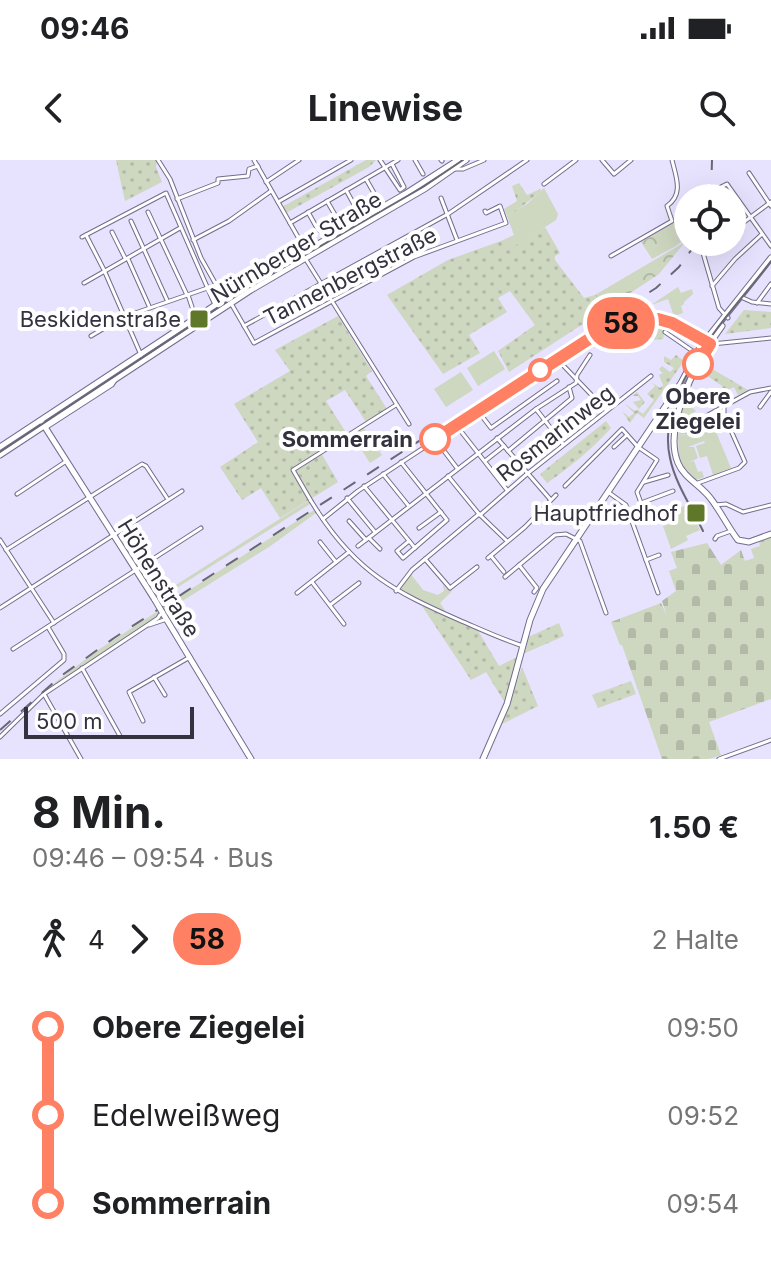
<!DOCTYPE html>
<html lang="de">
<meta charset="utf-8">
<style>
body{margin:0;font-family:Inter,sans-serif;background:#f2f2f2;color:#202124;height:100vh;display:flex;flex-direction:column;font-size:30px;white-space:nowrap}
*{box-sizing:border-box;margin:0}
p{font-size:26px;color:#757577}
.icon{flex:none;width:44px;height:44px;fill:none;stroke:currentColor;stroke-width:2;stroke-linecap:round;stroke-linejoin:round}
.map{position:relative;height:599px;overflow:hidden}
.drawer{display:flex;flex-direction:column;background:#fff;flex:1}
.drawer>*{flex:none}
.badge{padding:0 16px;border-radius:26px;font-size:28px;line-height:52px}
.fabs{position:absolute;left:674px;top:24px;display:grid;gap:16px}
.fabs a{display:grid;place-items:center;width:72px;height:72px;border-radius:50%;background:#fff;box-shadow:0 8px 32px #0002;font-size:40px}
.scale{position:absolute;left:24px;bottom:20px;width:170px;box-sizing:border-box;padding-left:8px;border:4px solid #34323f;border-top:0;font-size:22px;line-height:28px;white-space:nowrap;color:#34323f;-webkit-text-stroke:6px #fff;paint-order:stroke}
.map>.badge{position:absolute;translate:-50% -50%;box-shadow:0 0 0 4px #fff}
.legs{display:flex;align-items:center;gap:12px;height:88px;padding:0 32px;font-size:26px}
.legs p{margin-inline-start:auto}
.overview{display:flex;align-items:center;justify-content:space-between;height:136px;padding:0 32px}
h1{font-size:44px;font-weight:700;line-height:60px}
ul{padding:0 32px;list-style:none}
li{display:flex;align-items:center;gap:28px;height:88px;font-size:30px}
li i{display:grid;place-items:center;width:12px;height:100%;margin:0 10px;background:currentColor}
li i::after{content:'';width:20px;height:20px;margin:-10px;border:6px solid;border-radius:50%;background:#fff}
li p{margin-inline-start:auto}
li:first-child i{background:linear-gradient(#0000 50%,currentColor 0)}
li:last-child i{background:linear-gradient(currentColor 50%,#0000 0)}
.status{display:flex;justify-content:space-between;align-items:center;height:56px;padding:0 40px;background:#fff;direction:ltr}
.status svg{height:22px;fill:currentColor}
header{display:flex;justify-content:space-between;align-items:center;height:104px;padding:0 32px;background:#fff;font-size:36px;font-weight:700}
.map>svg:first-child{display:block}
</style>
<div class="status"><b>09:46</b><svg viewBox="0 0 49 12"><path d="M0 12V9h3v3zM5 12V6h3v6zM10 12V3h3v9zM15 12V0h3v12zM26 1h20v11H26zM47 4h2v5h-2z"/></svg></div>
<header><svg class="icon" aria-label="back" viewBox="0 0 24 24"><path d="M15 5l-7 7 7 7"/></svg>Linewise<svg class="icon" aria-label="search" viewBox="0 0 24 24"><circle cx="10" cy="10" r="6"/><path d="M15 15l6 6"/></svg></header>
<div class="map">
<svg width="771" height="599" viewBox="0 0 771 599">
<defs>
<pattern id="forest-firs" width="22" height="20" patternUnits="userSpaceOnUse" patternTransform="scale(2)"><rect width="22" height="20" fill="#ced7c0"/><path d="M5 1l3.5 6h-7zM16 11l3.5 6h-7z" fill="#b2b9a6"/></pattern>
<pattern id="cemetery-stones" width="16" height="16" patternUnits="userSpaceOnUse" patternTransform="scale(2)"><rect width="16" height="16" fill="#ced7c0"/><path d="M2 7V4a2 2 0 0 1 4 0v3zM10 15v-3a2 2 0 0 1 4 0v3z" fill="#b2b9a6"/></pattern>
<pattern id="park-crowns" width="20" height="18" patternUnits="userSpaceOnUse" patternTransform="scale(2)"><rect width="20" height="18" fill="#ced7c0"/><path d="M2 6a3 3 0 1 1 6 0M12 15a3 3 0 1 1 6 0" fill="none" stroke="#b2b9a6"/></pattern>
<pattern id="garden-dots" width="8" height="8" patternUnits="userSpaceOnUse" patternTransform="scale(2)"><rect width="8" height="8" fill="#ced7c0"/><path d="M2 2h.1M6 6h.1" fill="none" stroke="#b2b9a6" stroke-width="1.8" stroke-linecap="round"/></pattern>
</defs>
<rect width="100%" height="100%" fill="#e7e2fe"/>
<g fill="#ced7c0">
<path d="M544 28 558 54 556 60 506 92 501 81 514 75 507 56 527 44Z"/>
<path d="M678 127 681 133 692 129 693 134 684 142V144L681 146 683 153 674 156 668 139 651 145Z"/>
<path d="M494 191 505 209 478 226 467 208Z"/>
<path d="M461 212 473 230 446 247 434 229Z"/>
<path d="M711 260 731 308 713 315 707 296 700 298 696 286 705 283 704 281 688 287H694L698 298 688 303 694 301 698 312 702 311 704 317 696 320 679 301 678 277 700 270V266Z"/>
<path d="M363 267 382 295 370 303 351 274Z"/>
<path d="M308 341 310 344 159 439 157 437Z"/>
<path d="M688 344 700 370 686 376 688 380 671 389 663 366 678 361V349Z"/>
<path d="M314 350 316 353 269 387 171 448 174 458 172 462 163 447Z"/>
<path d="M410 413 423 430 438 435 444 431 443 424 446 429H451L452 431 440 443 446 452 400 430Z"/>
<path d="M158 451V455L155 458 44 531 95 492Z"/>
</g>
<path fill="url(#forest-firs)" d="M684 240 696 251 690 255 693 261 697 260 701 268 678 277Z"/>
<path fill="url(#cemetery-stones)" d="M771 377V539L709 562 721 595 709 599H662L622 485H620L611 462 661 443 667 456 662 441 676 431 669 411 677 408 671 392 707 383 721 405 741 390 745 401 754 398 751 389 760 386 759 382Z"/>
<g fill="url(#park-crowns)">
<path d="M674 63 688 76 676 86 652 99 641 82Z"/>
<path d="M685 82 659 114 603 151 595 135Z"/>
</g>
<g fill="url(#garden-dots)">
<path d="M116 0H157L156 7 162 22 125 41Z"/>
<path d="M366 0H376L369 7 286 53 282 47Z"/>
<path d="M519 23 527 35 540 29 541 31 519 49 507 56 504 49 517 41 512 26Z"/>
<path d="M545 67 560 93 555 96V100L584 138 595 135 603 151 509 212 498 191 535 165 510 131 498 138 507 152 469 175 480 193 443 214 387 135 448 100 501 81 507 91Z"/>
<path d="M744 150 771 152V168L725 174Z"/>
<path d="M338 156 372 211 366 216 387 249 366 262 345 230 326 241 347 274 320 291 338 322 280 358 261 328 242 340 220 307 258 282 234 244 290 211 275 190Z"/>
<path d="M642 161 666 162 663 179 641 181 614 190 601 184 618 166Z"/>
<path d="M676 195 684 201 644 258 637 253 630 263 622 251 629 257 634 253 625 244 635 251 639 249 633 242 641 240 638 236H632L637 232 645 242 638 250 643 254 654 240 647 234 655 226 651 222 660 228 663 225 659 215 663 213 659 209 662 206 670 212 674 208 664 202V196L671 200Z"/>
<path d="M702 203 748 230 738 235 734 227 724 232 722 226 699 210Z"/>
<path d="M606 261 611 268C592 289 570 307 547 323L540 314Z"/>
<path d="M422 446 477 469 499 506 519 496 505 543 486 512 471 520Z"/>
<path d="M559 463 564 476 525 493 528 477Z"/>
<path d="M522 507 538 546 502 564H501Z"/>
<path d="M631 521 636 534 598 548 592 535Z"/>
</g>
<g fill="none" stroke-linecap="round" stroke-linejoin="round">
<g stroke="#736d8c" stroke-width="5">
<g id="street">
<path d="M158 0 170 19 201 98 223 137"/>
<path d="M254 0 306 91"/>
<path d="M380 0 400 30 404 27 392 4"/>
<path d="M415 0 423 14"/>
<path d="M441 0 442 1"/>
<path d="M602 0 614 14 631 0"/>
<path d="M454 9H463L484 0"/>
<path d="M749 13 771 46"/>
<path d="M366 19 378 40"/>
<path d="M266 22 299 0"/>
<path d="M544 24 576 0"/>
<path d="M721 27 727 24 771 86"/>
<path d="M346 30 357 50"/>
<path d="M441 38 457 80"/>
<path d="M177 39 218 23V19L248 16 249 9 258 6"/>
<path d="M327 41 338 60"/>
<path d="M278 42 351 0"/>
<path d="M148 52 187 135"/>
<path d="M308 52 318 70"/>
<path d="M131 61 167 140"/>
<path d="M290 63 398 0"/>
<path d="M732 71 771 42"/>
<path d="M112 72 125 98"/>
<path d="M86 75 104 110 141 195"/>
<path d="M82 77 166 33 215 145"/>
<path d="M193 80 229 61 271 31"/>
<path d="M703 93 719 148 728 158"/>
<path d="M611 96 672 61 667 46C684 34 676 17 672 0"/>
<path d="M305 98 409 264"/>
<path d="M128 99 149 146"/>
<path d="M362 103 374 118"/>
<path d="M84 123 180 68"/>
<path d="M712 126 735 99 761 75"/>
<path d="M188 135 192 147"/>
<path d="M743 138 752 142 771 144"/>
<path d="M757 143 771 124"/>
<path d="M232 145 254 183 414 97 506 63 500 46 486 53 485 51"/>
<path d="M244 166 448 54 527 0"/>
<path d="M665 172 694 192"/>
<path d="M91 176 121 158 216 125"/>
<path d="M712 184 771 178"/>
<path d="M557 199 606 250"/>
<path d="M760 247 771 232"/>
<path d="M536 249 563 284"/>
<path d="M478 251 491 268 557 221"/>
<path d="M708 255 750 232 771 228"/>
<path d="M456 265 507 330"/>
<path d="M47 267 112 225 116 219"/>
<path d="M497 278 550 339"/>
<path d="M435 279 457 308"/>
<path d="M614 287 627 275"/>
<path d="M508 291 572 238 569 227"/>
<path d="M485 301 504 286"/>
<path d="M401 302 447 360 403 398 397 391 409 381"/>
<path d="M516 302 580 250V247"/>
<path d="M383 314 408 345"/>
<path d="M448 316 479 354 507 381"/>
<path d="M644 322 668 315"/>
<path d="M698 323 739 308 745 302 724 255V248"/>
<path d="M364 326 415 388"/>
<path d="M565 326 622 269 638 287 657 300 637 332 641 343 673 331"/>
<path d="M608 332 626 345 658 433"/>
<path d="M17 334 65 302"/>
<path d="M347 338 375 372"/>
<path d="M311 341 293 310 396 245"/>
<path d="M715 345 726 344 743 352 771 345"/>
<path d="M318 352C357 412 395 432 459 460 480 469 501 479 523 486"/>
<path d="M480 355 527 314 651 216"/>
<path d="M323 359 358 331 606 168C655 152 662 157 704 183"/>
<path d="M349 361 366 380"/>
<path d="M419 368 441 352"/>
<path d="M369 378 380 389"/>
<path d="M715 379 717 376 731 371"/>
<path d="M0 380 54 463"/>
<path d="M320 382 336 402"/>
<path d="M358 386 536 249 576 223 577 215 590 195"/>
<path d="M6 390 142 304 146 306 167 338"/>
<path d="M491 396 504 412"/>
<path d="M488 398 525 367 556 335"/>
<path d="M425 399 450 428 477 407"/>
<path d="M646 400 659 395"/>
<path d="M519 405 537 428 534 432"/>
<path d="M505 417 555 375 566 374 580 381 606 453"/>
<path d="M312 422 344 464"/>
<path d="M396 431 412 410 479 354"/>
<path d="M297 433 349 392"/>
<path d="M330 445 359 423"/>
<path d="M0 448 182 331"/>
<path d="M149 465 164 460"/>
<path d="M13 489 201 368"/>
<path d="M82 508 120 576"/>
<path d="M154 517 165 535"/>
<path d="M44 534 81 599"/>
<path d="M0 554 64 500V494L48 467"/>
<path d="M143 561 129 532 190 497"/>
<path d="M0 577 44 534 158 458 161 453"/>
<path d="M719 599 771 580"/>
</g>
</g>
<g stroke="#736d8c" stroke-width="7">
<g id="secondary">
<path d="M722 166C699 196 662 264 678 303 684 318 702 326 711 339 721 352 728 367 738 380L749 382 771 374"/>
<path d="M43 264 155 440"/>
<path d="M0 287 238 130 405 34 458 0"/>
<path d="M0 295 251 130 426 28 466 0"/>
<path d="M162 452 251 599"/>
<path d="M483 599 507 544 530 460 543 429 681 223 701 186 771 98"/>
</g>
</g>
<use href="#street" stroke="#fff" stroke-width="3"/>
<use href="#secondary" stroke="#fff" stroke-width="5"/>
<g stroke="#696677" stroke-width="2">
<path d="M0 292 248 128 423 27 463 0"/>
<path d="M703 371C692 348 675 323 670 298 654 228 733 152 771 101"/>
</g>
<g stroke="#696677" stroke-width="2" stroke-dasharray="14 14" stroke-linecap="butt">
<path d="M711 38 712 0"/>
<path d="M0 570 61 516 114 478 656 128 679 107 697 82"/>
</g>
<g stroke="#736d8c" stroke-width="5" stroke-linecap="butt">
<path id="street-bridge" d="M311 341 318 352"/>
</g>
<g stroke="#736d8c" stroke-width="7" stroke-linecap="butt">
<path id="secondary-bridge" d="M155 440 162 452"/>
</g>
<use href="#street-bridge" stroke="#fff" stroke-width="3"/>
<use href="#secondary-bridge" stroke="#fff" stroke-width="5"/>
</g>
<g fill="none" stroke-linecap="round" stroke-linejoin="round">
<g stroke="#fff" stroke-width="18">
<path id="line-1" d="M435 279 606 168 626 162 658 159 672 163 710 184 698 204"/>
</g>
<use href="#line-1" stroke="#ff8062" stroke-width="12"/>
</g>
<g fill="#5f7729" stroke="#fff" stroke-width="3">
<rect x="189" y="149" width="20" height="20" rx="4"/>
<rect x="686" y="343" width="20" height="20" rx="4"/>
</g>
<g fill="#fff" stroke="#ff8062" stroke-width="4">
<circle cx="698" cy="204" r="14"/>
<circle cx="540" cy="210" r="10"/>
<circle cx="435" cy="279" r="14"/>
</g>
<g text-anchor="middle" stroke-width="8" stroke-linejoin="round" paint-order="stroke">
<g font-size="22" fill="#34323f" stroke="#fff">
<text transform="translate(296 87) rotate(-31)" y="8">Nürnberger Straße</text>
<text transform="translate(350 116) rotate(-27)" y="8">Tannenbergstraße</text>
<text transform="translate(555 273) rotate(-38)" y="8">Rosmarinweg</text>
<text transform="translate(159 418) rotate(58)" y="8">Höhenstraße</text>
</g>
<g font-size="22" fill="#34323f" stroke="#fff" text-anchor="end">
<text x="181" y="167">Beskidenstraße</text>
<text x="678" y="361">Hauptfriedhof</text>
</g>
<g font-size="22" font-weight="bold" fill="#34323f" stroke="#fff">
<text x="698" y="244">Obere<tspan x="698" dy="25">Ziegelei</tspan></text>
<text x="413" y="287" text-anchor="end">Sommerrain</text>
</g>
</g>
</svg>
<div class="fabs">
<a><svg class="icon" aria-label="locate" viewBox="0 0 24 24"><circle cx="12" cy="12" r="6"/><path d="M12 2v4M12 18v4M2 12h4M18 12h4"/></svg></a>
</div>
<div class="scale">500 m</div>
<b class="badge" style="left:621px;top:163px;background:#ff8062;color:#111">58</b>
</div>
<section class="drawer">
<div class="overview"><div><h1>8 Min.</h1><p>09:46 – 09:54 · Bus</p></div><b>1.50 €</b></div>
<div class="legs"><svg class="icon" aria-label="walk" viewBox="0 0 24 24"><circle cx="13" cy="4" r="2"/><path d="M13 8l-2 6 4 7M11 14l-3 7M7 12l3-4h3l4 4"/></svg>4<svg class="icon" aria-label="forward" viewBox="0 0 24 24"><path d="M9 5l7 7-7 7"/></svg><b class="badge" style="background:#ff8062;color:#111">58</b><p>2 Halte</p></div>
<ul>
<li><i style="color:#ff8062"></i><b>Obere Ziegelei</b><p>09:50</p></li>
<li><i style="color:#ff8062"></i><span>Edelweißweg</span><p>09:52</p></li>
<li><i style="color:#ff8062"></i><b>Sommerrain</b><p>09:54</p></li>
</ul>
</section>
